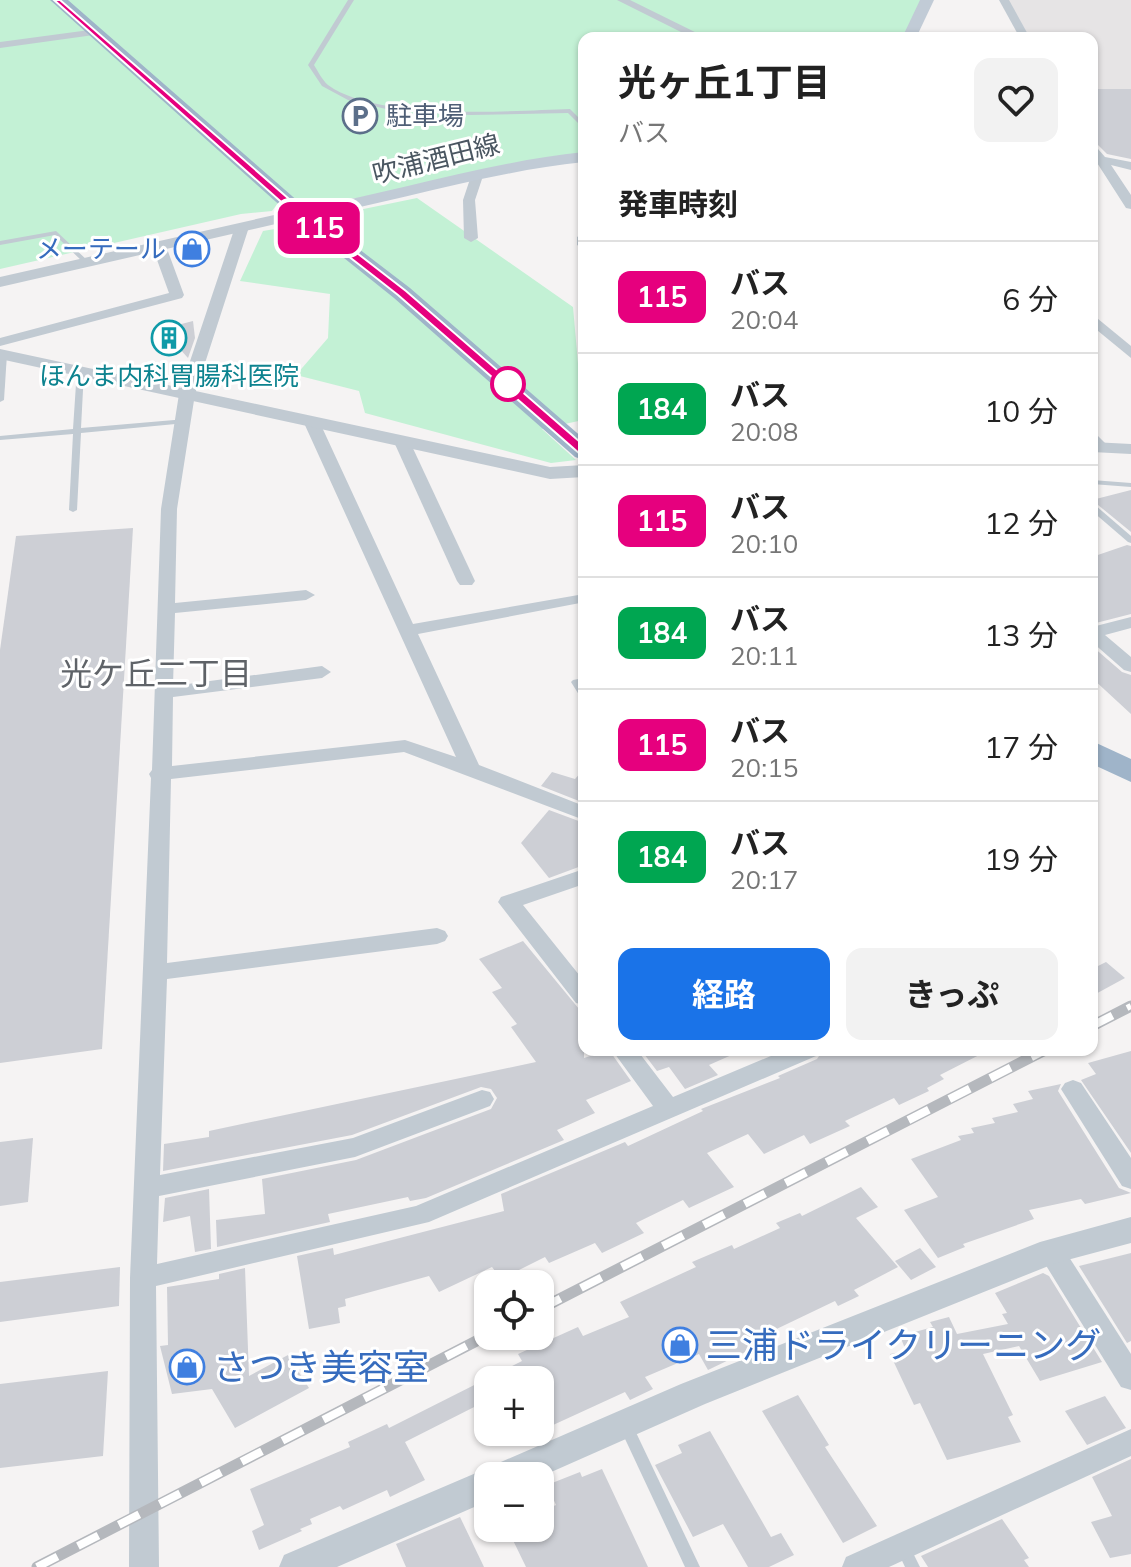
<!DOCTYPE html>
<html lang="ja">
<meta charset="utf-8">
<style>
body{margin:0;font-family:Mulish,"Noto Sans JP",sans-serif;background:#f2f2f2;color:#222;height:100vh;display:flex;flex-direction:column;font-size:30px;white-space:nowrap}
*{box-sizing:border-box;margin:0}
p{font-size:26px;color:#767676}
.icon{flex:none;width:44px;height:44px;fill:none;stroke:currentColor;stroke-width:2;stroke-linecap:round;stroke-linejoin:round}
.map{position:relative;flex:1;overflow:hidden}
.details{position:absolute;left:578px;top:32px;width:520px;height:1024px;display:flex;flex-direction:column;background:#fff;border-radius:16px;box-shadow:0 2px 6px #0004}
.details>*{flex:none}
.badge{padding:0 16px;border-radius:12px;font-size:28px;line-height:52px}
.controls{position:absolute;left:474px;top:1270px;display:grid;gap:16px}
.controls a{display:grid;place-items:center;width:80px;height:80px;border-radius:16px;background:#fff;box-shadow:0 2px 6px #0004;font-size:40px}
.map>.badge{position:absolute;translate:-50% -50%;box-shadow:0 0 0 4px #fff}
h2{padding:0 40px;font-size:30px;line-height:72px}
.round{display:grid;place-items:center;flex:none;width:84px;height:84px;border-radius:16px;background:#f2f2f2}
.headline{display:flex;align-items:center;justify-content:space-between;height:136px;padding:0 40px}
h1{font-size:38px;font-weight:700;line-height:60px}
.primary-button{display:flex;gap:16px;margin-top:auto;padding:16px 40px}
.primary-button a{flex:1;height:92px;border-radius:16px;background:#1a73e8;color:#fff;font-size:32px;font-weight:700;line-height:92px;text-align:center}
.primary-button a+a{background:#f2f2f2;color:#222}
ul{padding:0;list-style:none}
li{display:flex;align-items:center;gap:24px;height:112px;padding:0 40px;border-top:2px solid #e0e0e0}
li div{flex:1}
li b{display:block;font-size:30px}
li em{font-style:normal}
li .badge{min-width:88px;font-weight:700;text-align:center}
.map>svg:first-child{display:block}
</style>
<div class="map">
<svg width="1131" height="1567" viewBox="0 0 1131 1567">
<rect width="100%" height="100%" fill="#f5f3f3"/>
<path fill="#e6e4e5" d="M1004 0H1131V89H1092V38H1025Z"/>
<g fill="#c3f1d5">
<path d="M0 0H922L909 38H584V154L374 197 278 203 272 211 241 214 0 269Z"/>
<path d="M417 198 573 307 583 420 542 429 576 460 551 463 365 413 359 391 296 375 328 338 330 294 240 281 263 231 339 218 349 212Z"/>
</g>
<g fill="#cdcfd5">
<path d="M1092 89H1131V159L1107 154 1092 139Z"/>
<path d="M193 321 195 338 188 358 162 329Z"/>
<path d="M1131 490V532L1092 500Z"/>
<path d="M133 528 102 1049 0 1063V650L16 536Z"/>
<path d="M1127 545 1131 546V614L1092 624V557Z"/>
<path d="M1092 646 1122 672 1131 675V714L1092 678Z"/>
<path d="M584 769V803L541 786 552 772 575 779Z"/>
<path d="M549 810 584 823V865L549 878 521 843Z"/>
<path d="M523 941 584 1015V1058L609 1050 631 1081 586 1100 595 1113 557 1130 564 1140 426 1198 410 1201 408 1197 328 1214 330 1222 217 1247 216 1220 265 1214 262 1179 356 1160 491 1109 497 1098 491 1089 481 1087 352 1135 163 1171 164 1144 209 1137V1131L536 1062 511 1027 517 1024 492 992 502 988 479 959Z"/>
<path d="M1106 962 1125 978 1092 996V969Z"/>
<path d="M641 1050H743L709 1065 718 1075 685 1089 669 1067 657 1071Z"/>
<path d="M823 1050H989L940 1075 944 1079 927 1088 929 1091 899 1105 894 1098 845 1121 850 1126 810 1144 804 1135 764 1154 748 1134 707 1153 734 1187 689 1208 683 1200 636 1223 644 1233 602 1253 595 1243 549 1263 545 1257 501 1279 492 1267 439 1292 429 1276 345 1299 346 1306 338 1308 340 1323 309 1329 297 1256 333 1248 334 1255 504 1211 501 1194 625 1142 628 1146 703 1111 701 1109 780 1078 778 1076 817 1059Z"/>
<path d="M1131 1051V1153L1081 1080 1096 1074 1088 1063Z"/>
<path d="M1061 1084 1058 1091 1119 1188 1131 1193 1085 1204 1081 1199 1029 1210 1034 1219 963 1244 965 1247 938 1258 904 1210 938 1197 911 1159 961 1140 958 1136 974 1133 971 1128 995 1123 992 1118 1018 1112 1013 1104 1033 1099 1028 1091Z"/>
<path d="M33 1138 28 1202 0 1206V1142Z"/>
<path d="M861 1187 878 1207 856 1218 898 1267 854 1290 859 1296 838 1306 835 1301 764 1335 768 1341 708 1370 699 1354 645 1377 653 1389 630 1400 625 1392 540 1431V1380H488V1400L405 1442 425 1480 390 1497 387 1490 343 1510 340 1506 310 1519 312 1524 300 1529 302 1531 259 1550 252 1531 264 1525 250 1489 350 1447 348 1442 387 1424 389 1428 522 1361 518 1354 578 1327 583 1336 629 1317 620 1302 696 1267 692 1262 732 1245 734 1249 780 1228 776 1223 800 1213 802 1216Z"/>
<path d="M209 1189 211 1249 195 1252 190 1216 163 1222 165 1198Z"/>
<path d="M920 1248 936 1267 911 1280 895 1261Z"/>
<path d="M1131 1253V1341L1127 1343 1079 1266Z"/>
<path d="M120 1267 119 1306 0 1322V1282Z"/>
<path d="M245 1268 249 1376 288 1355 309 1388 235 1428 212 1389 172 1394 160 1346 168 1345 167 1287 219 1279V1274Z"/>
<path d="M1043 1273 1049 1276 1102 1362 1040 1381 1019 1346 983 1354 1013 1415 1008 1417 1021 1442 947 1460 920 1403 914 1405 890 1354 906 1351 900 1336 933 1327 930 1322 949 1317 957 1334 1008 1324 1002 1314 1007 1313 995 1293Z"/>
<path d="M108 1371 103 1456 0 1468V1384Z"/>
<path d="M798 1395 829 1445 825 1447 877 1526 843 1543 762 1411Z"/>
<path d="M1105 1396 1126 1428 1087 1445 1065 1411Z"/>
<path d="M710 1431 771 1537 781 1533 794 1555 769 1567H748L723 1524 693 1537 655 1465 682 1453 678 1445Z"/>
<path d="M1131 1459V1554L1110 1558 1091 1522 1112 1516 1092 1477Z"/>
<path d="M602 1469 648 1567H526L507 1528H540V1512L556 1505 547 1485 580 1472 582 1477Z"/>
<path d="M460 1517 484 1567H406L396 1544Z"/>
<path d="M1002 1519 1029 1558 1024 1560 1029 1567H928L921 1556Z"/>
</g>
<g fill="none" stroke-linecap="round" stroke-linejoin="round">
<g fill="#c1cad2" fill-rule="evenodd">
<path d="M348 0H354L314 65C318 71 322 80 328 85 377 121 510 111 570 109L584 123V129L568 113 471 115 428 113 386 109 348 100 322 86 308 65Z"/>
<path d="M56 231 88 261V263H84L55 235 0 245V241Z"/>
<path d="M3 352 7 354 4 400 0 402V353Z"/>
<path d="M77 369H80L84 371 81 428 186 419 190 421 186 423 81 433 77 510 73 512 69 510 73 434 0 440V436L73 429Z"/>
<path d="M1092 433H1095L1108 446V450H1102L1092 439Z"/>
<path d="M1092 480 1131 483V487L1092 484Z"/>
<path d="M1092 505H1095L1131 536V543L1128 542 1092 511Z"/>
<path d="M584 678V684H582L584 688V699L581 698 571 682 573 680Z"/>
<path d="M626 1420 631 1422 700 1567H685L619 1426 621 1422Z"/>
<path d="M903 1541 908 1543 920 1567H905L896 1548 898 1543Z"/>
</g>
<g fill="#c1cad2" fill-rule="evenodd">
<path d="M617 0H630L707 38H693Z"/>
<path d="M999 0H1009L1030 38H1020Z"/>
<path d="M97 29 102 32 101 34 0 48V42Z"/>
<path d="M1092 142 1105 157 1131 162V170L1111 165 1131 195V209L1126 208 1092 155Z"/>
<path d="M476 175 482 179 475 200 478 238 471 242 464 238 463 200 470 179Z"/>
<path d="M242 223 249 227 195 394 177 509 175 603 306 590 315 595 306 600 175 613 173 686 322 666 331 672 322 678 173 697 172 766 405 740 456 757 304 423 312 418 320 423 413 624 584 594V602L580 603 418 634 479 765 584 806V820L404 752 171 779 167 963 437 928 445 931 448 936 445 941 437 944 167 979 160 1175 353 1138 482 1090 490 1092 494 1099 490 1106 355 1157 159 1196 157 1264 416 1206 653 1106 612 1050H637L673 1097 785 1050H820L816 1056 429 1222 156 1286 159 1567H129L130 1278 151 778 149 774 152 770 161 509 179 394 235 227Z"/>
<path d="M584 233V249L577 245V237Z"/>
<path d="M159 242 166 246 184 295 182 298 0 346V338L169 293 152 246Z"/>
<path d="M1092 314 1131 346V358L1092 326Z"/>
<path d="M402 437 410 442 475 581 472 585H460L457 581 394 442Z"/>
<path d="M1092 442 1131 444V454L1092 452Z"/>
<path d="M1131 617V628L1105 635 1131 657V672L1124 670 1092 642V627Z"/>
<path d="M584 869V884L523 905 584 981V1005L576 1003 498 902 501 897Z"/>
<path d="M1073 1080 1081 1083 1131 1158V1189L1122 1186 1061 1089 1065 1083Z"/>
<path d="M1051 1240 1060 1243 1131 1354V1390L1121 1387 1042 1259 1038 1251 1042 1243Z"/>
<path d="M1131 1429V1456L889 1567H842L846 1557Z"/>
</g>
<g fill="#c1cad2" fill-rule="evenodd">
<path d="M301 209 309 214 306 217 0 287V277Z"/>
<path d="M0 349 550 467 584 465V477L550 479 0 359Z"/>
<path d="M1131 1217V1243L1056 1263 705 1404 540 1477 488 1476V1501L337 1567H279L284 1555 476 1473 492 1469 494 1465 681 1384 1040 1242Z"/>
</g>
<g fill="#c1cbd6" fill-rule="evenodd">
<path d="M920 0H934L916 38H902Z"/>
<path d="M584 152V162C488 172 396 202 301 219L292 214 301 209C396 192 488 162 584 152Z"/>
</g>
<g fill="#9fb4c9" fill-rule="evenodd">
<path d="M50 0H68L308 210 410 288 584 439V460L575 457 394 298 294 218Z"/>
<path d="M1092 741 1131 759V782L1092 764Z"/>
</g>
<g stroke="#b5b8bd" stroke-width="9">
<path id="rail-far1" d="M1127 1008 1131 1006"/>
</g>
<g stroke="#b5b8bd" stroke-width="11">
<g id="rail">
<path d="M1092 1026 1131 1006"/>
<path d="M540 1309 1045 1050"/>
<path d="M37 1567 488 1335"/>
</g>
</g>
<use href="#rail-far1" stroke="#fff" stroke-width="6" stroke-dasharray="18" stroke-linecap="butt"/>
<use href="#rail" stroke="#fff" stroke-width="8" stroke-dasharray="23" stroke-linecap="butt"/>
</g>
<path fill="#e6007e" stroke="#fff" stroke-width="2" d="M54 0H60L304 212 406 291 588 449V454H580L398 295 297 216Z"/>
<defs>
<g id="parking-ring" transform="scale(1.8)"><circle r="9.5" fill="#fff" stroke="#5c6f8a" stroke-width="1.5"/><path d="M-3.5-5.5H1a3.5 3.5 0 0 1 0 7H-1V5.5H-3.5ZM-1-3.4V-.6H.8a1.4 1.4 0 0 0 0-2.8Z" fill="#5c6f8a"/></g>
<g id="shop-ring" transform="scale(1.8)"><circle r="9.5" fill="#fff" stroke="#3f7fe0" stroke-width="1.5"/><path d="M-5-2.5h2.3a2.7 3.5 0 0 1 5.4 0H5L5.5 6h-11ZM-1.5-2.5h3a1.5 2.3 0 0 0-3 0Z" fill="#3f7fe0"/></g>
<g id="building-ring" transform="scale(1.8)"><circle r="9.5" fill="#fff" stroke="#0f9aa8" stroke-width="1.5"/><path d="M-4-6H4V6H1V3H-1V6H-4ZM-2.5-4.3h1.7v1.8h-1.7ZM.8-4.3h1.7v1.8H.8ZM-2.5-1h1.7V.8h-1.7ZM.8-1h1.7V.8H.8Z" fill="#0f9aa8"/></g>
</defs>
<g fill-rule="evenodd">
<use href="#parking-ring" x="360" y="116"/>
<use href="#shop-ring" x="192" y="249"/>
<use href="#building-ring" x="169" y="338"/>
<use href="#shop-ring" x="680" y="1345"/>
<use href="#shop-ring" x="187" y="1367"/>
</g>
<circle fill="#fff" stroke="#e6007e" stroke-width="4" cx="508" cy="384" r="16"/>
<g text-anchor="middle" stroke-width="6" stroke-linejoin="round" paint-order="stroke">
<g font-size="26" fill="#4e5e75" stroke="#fff" text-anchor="start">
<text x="386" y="125">駐車場</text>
</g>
<g font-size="26" fill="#4a5661" stroke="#fff">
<text transform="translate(436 159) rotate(-14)" y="9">吹浦酒田線</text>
</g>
<g font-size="26" fill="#366cbe" stroke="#fff" text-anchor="end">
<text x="166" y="258">メーテール</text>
</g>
<g font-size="26" fill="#0d838f" stroke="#fff">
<text x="169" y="385">ほんま内科胃腸科医院</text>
</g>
<g font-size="32" fill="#5f6368" stroke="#fff">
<text x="156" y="685">光ケ丘二丁目</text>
</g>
<g font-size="36" fill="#366cbe" stroke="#fff" text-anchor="start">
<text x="706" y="1358">三浦ドライクリーニング</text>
<text x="213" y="1380">さつき美容室</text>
</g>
</g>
</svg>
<div class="controls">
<a><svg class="icon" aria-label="locate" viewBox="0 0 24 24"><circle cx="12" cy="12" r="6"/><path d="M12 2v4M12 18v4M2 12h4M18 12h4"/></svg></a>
<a>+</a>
<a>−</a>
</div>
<b class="badge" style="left:319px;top:228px;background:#e6007e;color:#fff">115</b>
<section class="details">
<div class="headline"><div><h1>光ヶ丘1丁目</h1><p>バス</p></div><a class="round"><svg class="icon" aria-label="heart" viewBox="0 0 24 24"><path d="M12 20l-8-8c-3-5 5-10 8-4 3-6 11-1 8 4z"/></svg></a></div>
<h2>発車時刻</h2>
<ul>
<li><span class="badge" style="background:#e6007e;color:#fff">115</span><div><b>バス</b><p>20:04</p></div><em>6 分</em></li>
<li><span class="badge" style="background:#00a651;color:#fff">184</span><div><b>バス</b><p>20:08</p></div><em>10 分</em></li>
<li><span class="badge" style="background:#e6007e;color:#fff">115</span><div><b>バス</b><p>20:10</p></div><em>12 分</em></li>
<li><span class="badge" style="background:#00a651;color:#fff">184</span><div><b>バス</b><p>20:11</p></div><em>13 分</em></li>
<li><span class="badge" style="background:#e6007e;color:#fff">115</span><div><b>バス</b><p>20:15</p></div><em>17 分</em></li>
<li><span class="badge" style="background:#00a651;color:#fff">184</span><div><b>バス</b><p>20:17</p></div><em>19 分</em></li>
</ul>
<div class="primary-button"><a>経路</a><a>きっぷ</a></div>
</section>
</div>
